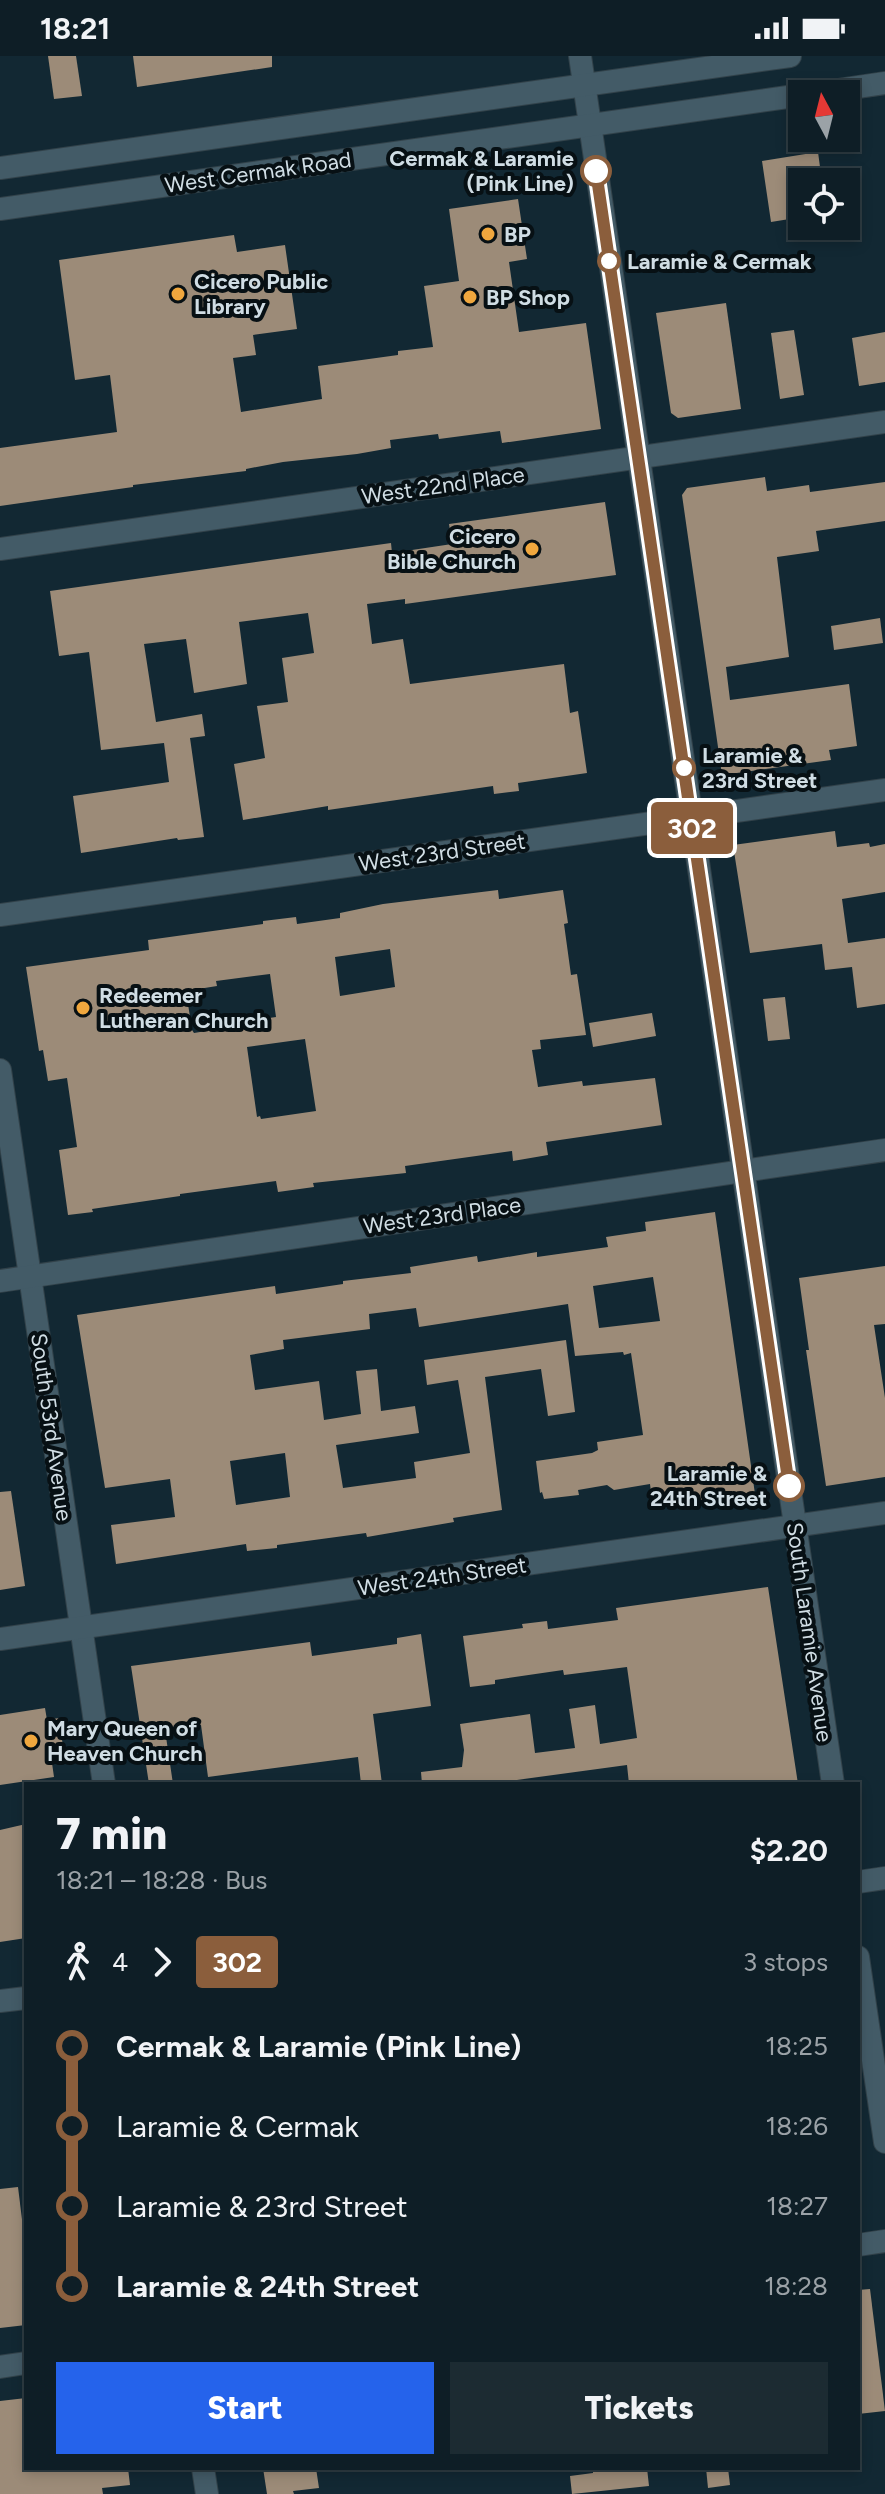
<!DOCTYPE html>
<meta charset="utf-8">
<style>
body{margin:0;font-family:Figtree,sans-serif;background:#1c2b32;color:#f1f3f6;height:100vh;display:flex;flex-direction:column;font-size:30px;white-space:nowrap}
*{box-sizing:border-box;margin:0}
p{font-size:26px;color:#9ba2a7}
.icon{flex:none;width:44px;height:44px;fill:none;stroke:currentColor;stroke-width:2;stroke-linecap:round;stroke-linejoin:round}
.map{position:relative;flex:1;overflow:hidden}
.panel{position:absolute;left:24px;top:1726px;width:836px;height:688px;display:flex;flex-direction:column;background:#0e1e26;border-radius:0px;box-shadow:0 4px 12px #0003,0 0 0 2px #2e3c43}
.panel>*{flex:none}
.badge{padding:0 16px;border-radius:6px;font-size:28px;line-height:52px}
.needle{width:52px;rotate:353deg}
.tools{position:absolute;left:788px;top:24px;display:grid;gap:16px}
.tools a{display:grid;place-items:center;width:72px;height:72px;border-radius:0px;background:#0e1e26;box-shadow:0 4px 12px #0003,0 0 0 2px #2e3c43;font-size:40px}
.map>.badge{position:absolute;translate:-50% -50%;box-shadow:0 0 0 4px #fff}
.legs{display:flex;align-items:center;gap:12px;height:88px;padding:0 32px;font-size:26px}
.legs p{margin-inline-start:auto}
.summary{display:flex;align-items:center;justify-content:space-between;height:136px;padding:0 32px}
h1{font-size:44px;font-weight:800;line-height:60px}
.cta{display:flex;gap:16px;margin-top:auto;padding:16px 32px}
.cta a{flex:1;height:92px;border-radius:0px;background:#2563eb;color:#fff;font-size:32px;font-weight:800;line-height:92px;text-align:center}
.cta a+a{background:#1c2b32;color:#f1f3f6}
ul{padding:0 32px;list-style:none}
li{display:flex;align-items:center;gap:28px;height:80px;font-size:30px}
li i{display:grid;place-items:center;width:12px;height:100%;margin:0 10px;background:currentColor}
li i::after{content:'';width:20px;height:20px;margin:-10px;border:6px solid;border-radius:50%;background:#0e1e26}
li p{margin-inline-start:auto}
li:first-child i{background:linear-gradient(#0000 50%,currentColor 0)}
li:last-child i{background:linear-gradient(currentColor 50%,#0000 0)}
.status{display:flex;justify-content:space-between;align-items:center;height:56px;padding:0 40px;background:#0e1e26;direction:ltr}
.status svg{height:22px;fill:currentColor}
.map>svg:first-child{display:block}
</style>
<div class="status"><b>18:21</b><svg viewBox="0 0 49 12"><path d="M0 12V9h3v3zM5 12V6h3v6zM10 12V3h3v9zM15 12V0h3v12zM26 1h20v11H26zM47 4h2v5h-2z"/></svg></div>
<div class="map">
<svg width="885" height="2438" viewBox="0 0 885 2438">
<rect width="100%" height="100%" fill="#122833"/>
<g fill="#9c8b78" fill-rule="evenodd">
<path d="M48 0H76L82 40 54 43Z"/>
<path d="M133 0H272V11L137 31Z"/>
<path d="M818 96 822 126H802V161L771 166 762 105Z"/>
<path d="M518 143 527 203 509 206 519 276 586 267 601 373 502 387 500 375 439 383 438 378 390 384 391 392 357 398 283 406 246 413V415L133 429V431L0 450V392L117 376 110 319 75 324 59 204 234 179 237 196 285 189 297 273 253 279 256 299 233 302 241 356 322 343 318 310 398 299V295L433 291 424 230 459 225 449 153Z"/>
<path d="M726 247 741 353 678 362 671 357 656 257Z"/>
<path d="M794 274 804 339 780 343 771 277Z"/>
<path d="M885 276V326L859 330 852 282Z"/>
<path d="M765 421 767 435 809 429 810 436 885 426V465L816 475 819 495 777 501 789 601 726 611 730 644 849 628 857 690 829 694 831 704 722 719 682 439 687 432Z"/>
<path d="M605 446 616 519 405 548V543L367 548 372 588 403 583 410 628 564 608 570 657 578 655 587 717 518 727 519 735 494 738 493 730 328 754V750L243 764 234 708 265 702 257 650 288 646 282 602 314 597 308 557 239 566 247 628 194 637 186 583 144 588 156 666 202 658 205 680 190 682 204 781 178 784 177 782 81 797 73 740 169 726 164 687 101 694 89 596 59 600 50 535 391 487 392 497 452 488 449 468Z"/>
<path d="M880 562 883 587 834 594 831 570Z"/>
<path d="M835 775 837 791 869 787 870 791 885 788V836L842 843 848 887 885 882V948L857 952 852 911 825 914 822 888 750 897 733 789Z"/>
<path d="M498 834 499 843 563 834 568 867 564 868 571 919 577 918 586 979 540 984 541 993 532 994 538 1031 582 1025 583 1030 655 1022 662 1069 546 1086 548 1099 513 1105 512 1095 405 1110 406 1117 313 1127 314 1131 278 1136 276 1125 180 1138V1140L92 1153 93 1156 68 1159 59 1094 77 1091 67 1022 48 1025 43 994 39 995 26 911 149 894 148 884 263 868V865L296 861 297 868 340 862V857L383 848ZM390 893 395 931 340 940 335 901ZM270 918 276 961 235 967 236 970 194 977 192 974 186 935 217 930 216 925ZM305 983 316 1055 261 1063 260 1060 257 1061 247 991Z"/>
<path d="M785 941 790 983 768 985 763 943Z"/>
<path d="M652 957 656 980 593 991 589 967Z"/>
<path d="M715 1156 755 1438 653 1452 650 1428 614 1434 607 1429 578 1434 579 1439 544 1443 542 1436 540 1437 536 1405 592 1397 598 1394 597 1386 643 1379 631 1297 624 1299 623 1296 575 1300 568 1248 419 1271 416 1252 369 1258 370 1273 283 1284 284 1293 250 1299 255 1334 319 1325 324 1364 361 1358 356 1315 377 1313 381 1355 415 1350 419 1377 336 1389 343 1432 416 1422 414 1406 470 1397 458 1324 427 1329 424 1304 566 1284 575 1356 548 1360 541 1313 485 1321 502 1454 453 1462 454 1466 367 1481 366 1477 277 1489V1492L247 1495 246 1488 116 1508 111 1469 175 1461 170 1423 105 1432 77 1259 275 1230 276 1238 343 1228V1225L411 1217 410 1211 477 1200 478 1206 537 1196V1201L608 1191 606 1181 646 1175 645 1166ZM653 1221 660 1265 599 1272 593 1230ZM285 1397 290 1441 236 1449 230 1405Z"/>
<path d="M885 1210V1268L874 1269 885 1342V1421L826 1430 806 1294H809L799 1222Z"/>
<path d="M11 1435 25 1530 0 1534V1436Z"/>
<path d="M768 1531 798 1728H629L627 1709 487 1728H422L421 1716 462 1711 464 1694 460 1668 530 1658 535 1697 575 1692 569 1653 595 1649 600 1688 637 1682 627 1611 564 1619 563 1614 495 1624V1628L470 1631 463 1580 523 1572 522 1568 547 1565 548 1573 618 1564 616 1552Z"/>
<path d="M421 1578 431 1650 373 1658 382 1728H361L358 1701 208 1721 201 1669 165 1674 173 1728H149L131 1610 310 1586 312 1600 397 1588V1582Z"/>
<path d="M45 1652 47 1664 59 1662 65 1705 52 1707 54 1721 0 1729V1659Z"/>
<path d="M26 1768V1882L0 1886V1774Z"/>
<path d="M18 2131 26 2196V2269L0 2272V2133Z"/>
<path d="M870 2233 885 2355 858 2358V2234Z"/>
<path d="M26 2342V2412H128L130 2429 102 2432 103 2438H0V2345Z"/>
<path d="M263 2412H316L319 2432 293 2435 294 2438H267Z"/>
<path d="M604 2412H647L649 2430 572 2438 570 2420 593 2417V2414Z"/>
<path d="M706 2412H728L730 2429 708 2432Z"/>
</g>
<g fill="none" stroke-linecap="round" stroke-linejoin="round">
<g stroke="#32424a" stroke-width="24">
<g id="minor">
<path d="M0 493 885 366"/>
<path d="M0 859 885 734"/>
<path d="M0 1014 104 1728"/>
<path d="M0 1225 885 1094"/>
<path d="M0 1583 885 1457"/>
<path d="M858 1826 885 1822"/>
<path d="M0 1945 26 1942"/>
<path d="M203 2412 207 2438"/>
</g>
</g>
<g stroke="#32424a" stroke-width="24">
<g id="tertiary">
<path d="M858 2189 885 2185"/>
<path d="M0 2311 26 2307"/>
</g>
</g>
<g stroke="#32424a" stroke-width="24">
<g id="secondary">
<path d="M580 0 833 1728"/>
<path d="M811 38 885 27"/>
<path d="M0 112 790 0"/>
<path d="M0 153 802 39"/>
<path d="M858 1901 885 2086"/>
</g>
</g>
<use href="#minor" stroke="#435b67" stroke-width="22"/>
<use href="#tertiary" stroke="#435b67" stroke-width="22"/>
<use href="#secondary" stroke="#435b67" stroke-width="22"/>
</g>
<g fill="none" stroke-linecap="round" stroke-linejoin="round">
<g stroke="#fff" stroke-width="18">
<path id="line-1" d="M596 115 789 1430"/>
</g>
<use href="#line-1" stroke="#8b5e3c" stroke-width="12"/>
</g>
<g fill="#fff" stroke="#8b5e3c" stroke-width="4">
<circle cx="596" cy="115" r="14"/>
<circle cx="609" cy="205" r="10"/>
<circle cx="684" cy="712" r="10"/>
<circle cx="789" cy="1430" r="14"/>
</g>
<g fill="#efa73e" stroke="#071014" stroke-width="3">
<circle cx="488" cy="178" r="8"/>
<circle cx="178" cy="238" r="8"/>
<circle cx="470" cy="241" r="8"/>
<circle cx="532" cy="493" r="8"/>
<circle cx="83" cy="952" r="8"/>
<circle cx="31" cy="1685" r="8"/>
</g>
<g text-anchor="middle" stroke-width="8" stroke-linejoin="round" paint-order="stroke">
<g font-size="22" font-weight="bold" fill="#d0dde4" stroke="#071014" text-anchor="end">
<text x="574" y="110">Cermak &amp; Laramie<tspan x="574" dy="25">(Pink Line)</tspan></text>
<text x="627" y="213" text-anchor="start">Laramie &amp; Cermak</text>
<text x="702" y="707" text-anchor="start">Laramie &amp;<tspan x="702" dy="25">23rd Street</tspan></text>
<text x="767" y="1425">Laramie &amp;<tspan x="767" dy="25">24th Street</tspan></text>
</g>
<g font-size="22" fill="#d0dde4" stroke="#071014">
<text transform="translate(258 116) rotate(-8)" y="8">West Cermak Road</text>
<text transform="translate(443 429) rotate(-8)" y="8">West 22nd Place</text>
<text transform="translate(442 796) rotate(-8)" y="8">West 23rd Street</text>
<text transform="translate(442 1159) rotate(-8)" y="8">West 23rd Place</text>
<text transform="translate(52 1371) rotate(82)" y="8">South 53rd Avenue</text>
<text transform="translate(442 1520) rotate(-8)" y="8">West 24th Street</text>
<text transform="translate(810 1576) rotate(82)" y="8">South Laramie Avenue</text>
</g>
<g font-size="22" font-weight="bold" fill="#d0dde4" stroke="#071014" text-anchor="start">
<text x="504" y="186">BP</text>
<text x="194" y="233">Cicero Public<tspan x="194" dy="25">Library</tspan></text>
<text x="486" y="249">BP Shop</text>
<text x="516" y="488" text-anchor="end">Cicero<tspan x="516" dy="25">Bible Church</tspan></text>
<text x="99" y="947">Redeemer<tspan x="99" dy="25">Lutheran Church</tspan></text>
<text x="47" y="1680">Mary Queen of<tspan x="47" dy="25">Heaven Church</tspan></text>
</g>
</g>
</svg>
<div class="tools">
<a><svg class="needle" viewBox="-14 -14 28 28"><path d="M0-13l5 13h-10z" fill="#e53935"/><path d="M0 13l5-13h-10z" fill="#9ba2a7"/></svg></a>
<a><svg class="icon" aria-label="locate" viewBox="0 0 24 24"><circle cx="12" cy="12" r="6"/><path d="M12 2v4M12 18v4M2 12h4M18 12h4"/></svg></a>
</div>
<b class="badge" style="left:692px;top:772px;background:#8b5e3c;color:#fff">302</b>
<section class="panel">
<div class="summary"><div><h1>7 min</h1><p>18:21 – 18:28 · Bus</p></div><b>$2.20</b></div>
<div class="legs"><svg class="icon" aria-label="walk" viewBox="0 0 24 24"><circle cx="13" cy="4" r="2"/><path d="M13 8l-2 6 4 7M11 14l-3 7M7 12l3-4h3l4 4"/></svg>4<svg class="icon" aria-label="forward" viewBox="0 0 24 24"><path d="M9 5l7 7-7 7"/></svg><b class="badge" style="background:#8b5e3c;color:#fff">302</b><p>3 stops</p></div>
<ul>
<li><i style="color:#8b5e3c"></i><b>Cermak &amp; Laramie (Pink Line)</b><p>18:25</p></li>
<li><i style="color:#8b5e3c"></i><span>Laramie &amp; Cermak</span><p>18:26</p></li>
<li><i style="color:#8b5e3c"></i><span>Laramie &amp; 23rd Street</span><p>18:27</p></li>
<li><i style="color:#8b5e3c"></i><b>Laramie &amp; 24th Street</b><p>18:28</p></li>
</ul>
<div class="cta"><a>Start</a><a>Tickets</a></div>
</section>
</div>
